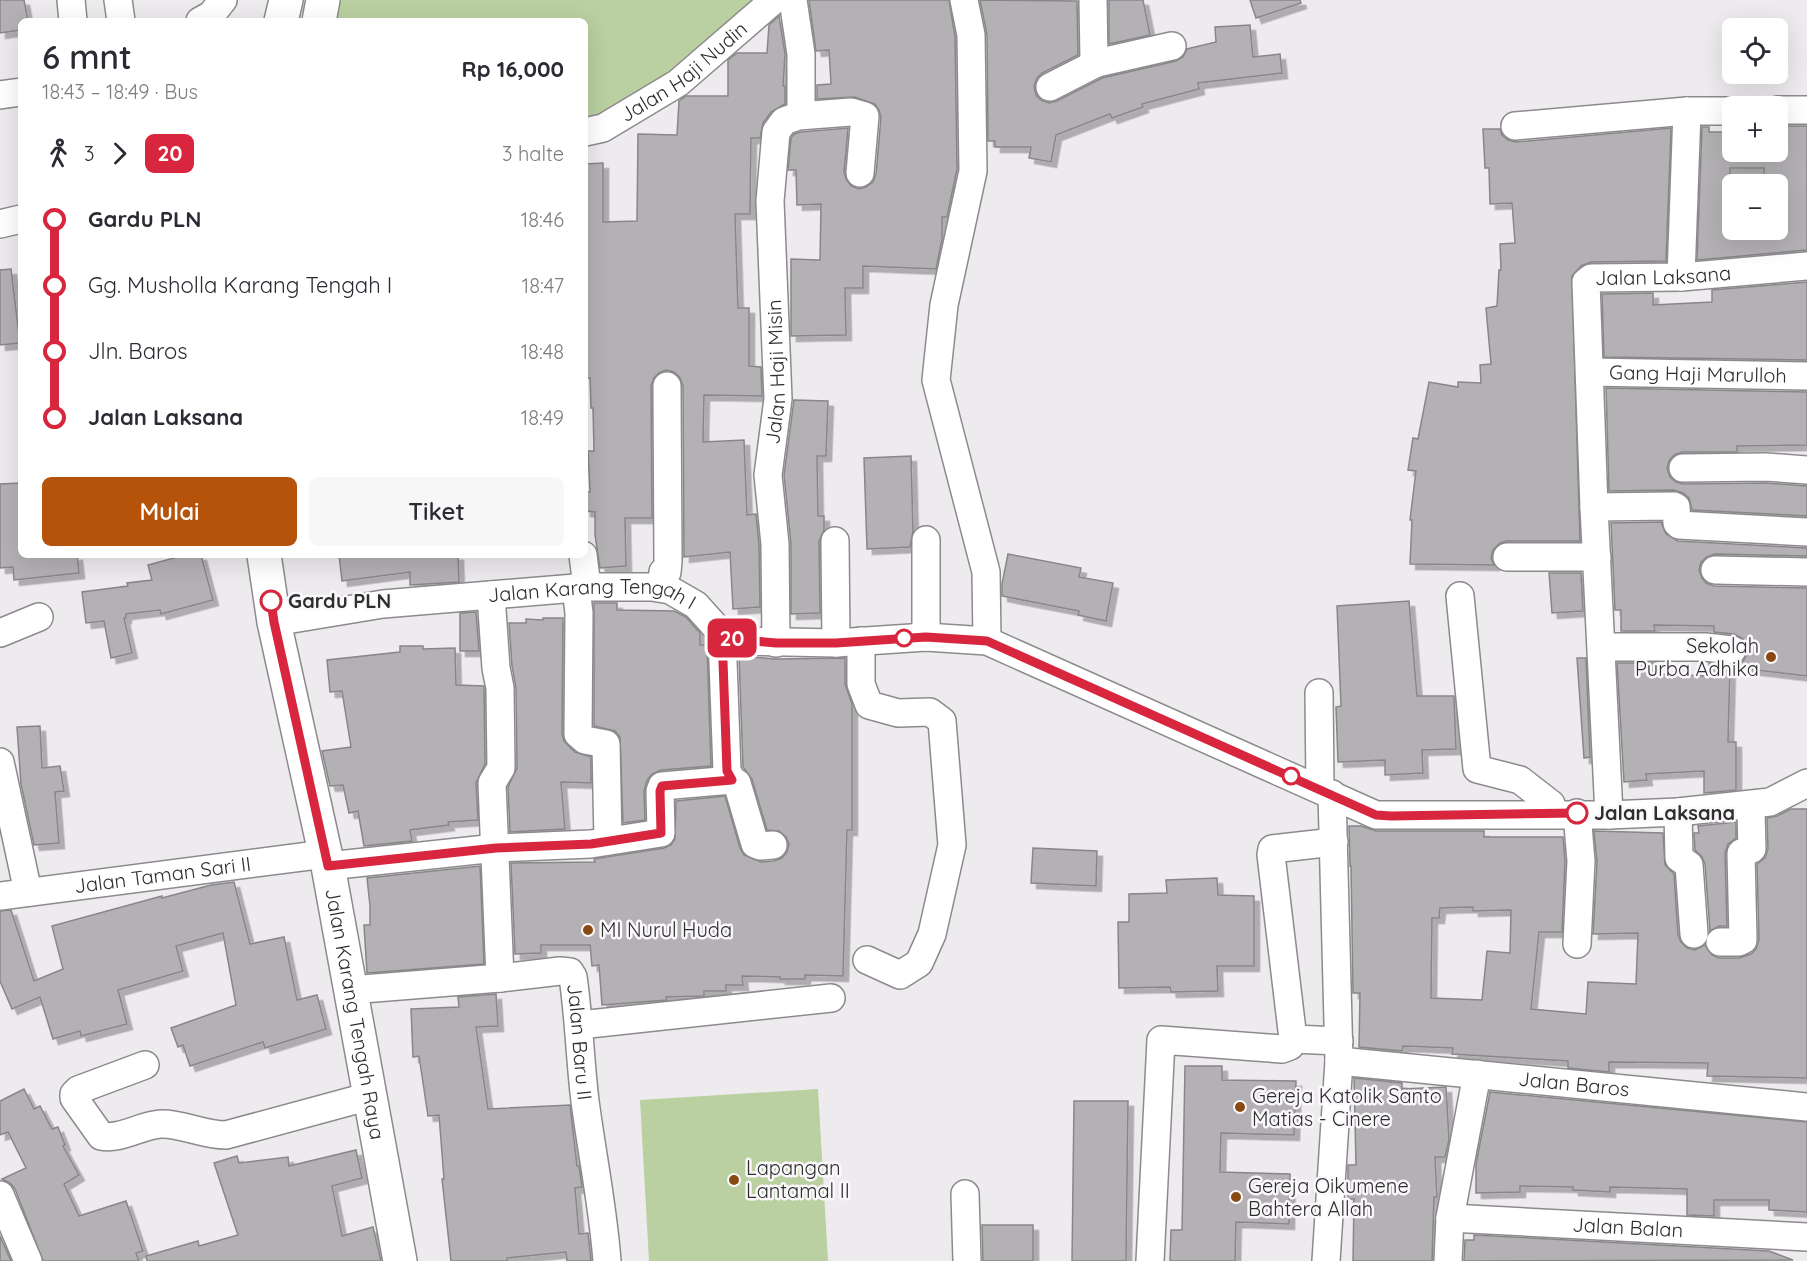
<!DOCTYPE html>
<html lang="id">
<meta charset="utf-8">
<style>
body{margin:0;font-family:Quicksand,sans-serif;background:#f7f7f7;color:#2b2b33;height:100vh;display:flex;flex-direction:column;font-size:22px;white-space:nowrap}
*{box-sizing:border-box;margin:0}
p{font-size:20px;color:#7c7c81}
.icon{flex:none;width:33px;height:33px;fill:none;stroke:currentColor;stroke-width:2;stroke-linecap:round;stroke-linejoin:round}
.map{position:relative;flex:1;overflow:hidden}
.side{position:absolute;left:18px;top:18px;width:570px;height:540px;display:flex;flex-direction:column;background:#fff;border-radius:9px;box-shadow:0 6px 24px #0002}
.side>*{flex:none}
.badge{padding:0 12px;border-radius:9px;font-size:21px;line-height:39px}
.buttons{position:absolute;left:1722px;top:18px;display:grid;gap:12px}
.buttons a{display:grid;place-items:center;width:66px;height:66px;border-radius:9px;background:#fff;box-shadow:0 6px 24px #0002;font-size:30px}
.map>.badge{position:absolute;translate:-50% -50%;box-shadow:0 0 0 3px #fff}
.legs{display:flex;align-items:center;gap:9px;height:66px;padding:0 24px;font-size:20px}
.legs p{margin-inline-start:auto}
.overview{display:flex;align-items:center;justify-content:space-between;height:102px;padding:0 24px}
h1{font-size:33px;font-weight:600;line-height:45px}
.primary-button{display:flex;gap:12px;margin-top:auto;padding:12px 24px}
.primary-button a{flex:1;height:69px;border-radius:9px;background:#b45309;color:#fff;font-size:24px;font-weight:600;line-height:69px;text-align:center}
.primary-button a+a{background:#f7f7f7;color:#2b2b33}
ul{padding:0 24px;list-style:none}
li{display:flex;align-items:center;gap:21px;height:66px;font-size:22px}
li i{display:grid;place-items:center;width:9px;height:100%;margin:0 8px;background:currentColor}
li i::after{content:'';width:15px;height:15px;margin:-8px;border:4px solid;border-radius:50%;background:#fff}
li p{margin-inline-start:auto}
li:first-child i{background:linear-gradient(#0000 50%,currentColor 0)}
li:last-child i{background:linear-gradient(currentColor 50%,#0000 0)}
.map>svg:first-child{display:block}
</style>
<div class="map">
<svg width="1807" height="1261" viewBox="0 0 1807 1261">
<defs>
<filter id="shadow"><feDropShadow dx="5.5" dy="5.5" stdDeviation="0" flood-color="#0004"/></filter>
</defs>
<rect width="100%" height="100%" fill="#eeebef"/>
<g fill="#bad0a0">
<path d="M340 0H758L672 72 600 116 585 120V21H336Z"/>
<path d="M818 1089 828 1261H649L640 1100Z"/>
</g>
<g fill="#b4b1b5" stroke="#89868a" stroke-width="1.5" fill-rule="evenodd" filter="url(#shadow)">
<path d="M0 0H24L28 21H21V30L0 33Z"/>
<path d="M809 0H949L955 37 957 169 947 217H942V239L936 269 863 266V288H845L846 335 791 336V259L820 260 821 204 797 205 796 170H788L791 138 794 134 801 132 848 128 844 172 846 179 851 186 859 189 866 187 873 182 876 174 881 117 879 110 875 104 855 97 817 99V85L831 84 829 50 816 51Z"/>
<path d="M980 0 1077 1 1078 55 1042 73 1037 78 1034 86 1036 95 1041 100 1049 103 1057 101 1102 78 1176 61 1183 57 1187 49 1216 42 1215 27 1250 25 1253 57 1280 54 1282 73 1198 83 1199 89 1142 104 1143 107 1112 118 1110 114 1056 135 1051 162 1029 158 1031 147H995V141H988L987 35Z"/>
<path d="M1109 0H1143L1150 35 1109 44Z"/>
<path d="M1250 0H1300L1301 3 1256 18Z"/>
<path d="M779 16 785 54 783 86H785V104L771 112 763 123 760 138H751L750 214H735L738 308H749V366L761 367 762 396 704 395 703 442 744 440 747 515 756 514 759 545 760 607 733 609 730 552 684 557 683 386 680 378 674 372 666 370 659 373 654 378 651 386 652 518H625L626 566 600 568 595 535V512L585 511V492H590L588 451H594L593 408H591L590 378H587V314H585V164L603 163V222L637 221 638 134 677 135 679 101 686 96H728V60L737 53H767L769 25Z"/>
<path d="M1778 126H1807V250L1697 260 1702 127H1709V132H1730V152H1778ZM1730 168H1764V184H1778V230H1732V211H1730Z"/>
<path d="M1671 128 1666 261 1591 262 1581 266 1572 276 1580 541H1507L1500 543 1493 550 1491 558 1494 565 1410 564 1412 520H1410L1416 471 1408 470 1413 438 1418 439 1429 382 1458 387V382L1481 383 1480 365 1491 364 1486 308 1497 306 1499 270H1501L1500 244 1515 243 1512 203 1490 204 1489 168H1485L1483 129H1500L1502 135 1508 140 1516 142Z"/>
<path d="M11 269 20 343 0 345V270Z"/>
<path d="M1807 282V360L1604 357 1602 294 1653 293V305L1712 302V290Z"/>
<path d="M1606 388 1807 392V445L1737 446V452H1682L1674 455 1669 461 1667 468 1670 477 1676 482 1683 484 1766 483 1807 486V516L1692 510 1689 498 1683 493 1674 490 1609 491Z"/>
<path d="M794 400 828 401 826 456H817L818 516H824V530L819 541 820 613 791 614V544L784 475Z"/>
<path d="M911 456 913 531 910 547 867 549 864 458Z"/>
<path d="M21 483V555H77L79 573 14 580 13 567 0 568V484Z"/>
<path d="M1661 522 1666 534 1678 541 1807 548V556L1715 554 1707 557 1701 562 1699 570 1702 578 1706 583 1714 586 1807 588V676L1730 667 1728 742H1736V790L1704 793V771L1646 774 1647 780 1624 782 1617 663H1656L1657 674 1709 676V663L1738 665 1744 660 1748 652 1747 644 1742 638 1734 634 1714 632V626L1654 625 1655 631H1621V610H1615L1611 523Z"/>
<path d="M1008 554 1081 568 1079 577 1113 583 1106 621 1078 615 1079 611 1002 596V584Z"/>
<path d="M185 555H201L213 600 161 614 160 610 126 614V618H124L132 653 111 658 104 621 86 623 82 592 128 586 127 583 152 580 148 565Z"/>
<path d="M339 555H458L459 582 410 585V572L342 581Z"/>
<path d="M1549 573H1581L1583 611 1552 613Z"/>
<path d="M1409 601 1417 696H1454L1456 749 1422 750 1423 773 1385 775V760L1338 762 1336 707 1341 706 1337 606Z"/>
<path d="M594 603H617V610L674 611 686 617 700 633V645H707L711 766 661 770 652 774 647 780 644 791 645 820 623 823 620 737 615 731 594 726Z"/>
<path d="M476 612 479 651H460V613Z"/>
<path d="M543 618H563L562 734 564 741 575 752 591 757V783L561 782 565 829 510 832 508 787 517 768 516 688 512 666 509 623H526V619L543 620Z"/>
<path d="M400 646H423V649L455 648 456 685 484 686 485 764 476 783 478 820 448 822 449 825 410 830 412 841 364 846 358 811 349 813 343 785 330 786 322 751 351 747 342 691 330 692 327 660 400 652Z"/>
<path d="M739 656 776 659 845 658V684L852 704V830H847L843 976 805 975V979H780V977L742 976 743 985H726V991H704V996L666 997 667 1000 602 1005 599 965 592 966 590 945H541V953L515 954 511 863 595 862 594 859 664 848 671 845 675 839 676 801 725 796 740 848 744 855 761 862 774 861 782 858 787 852 789 844 786 837 779 831 767 830 752 779 743 767Z"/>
<path d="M1577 658H1586L1590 757 1584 758Z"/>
<path d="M40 726 42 768 60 766 64 791 55 792 59 843 34 845 21 784 17 727Z"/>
<path d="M1791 809H1807V1078L1707 1076 1708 1063 1609 1062V1072L1568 1068V1061L1452 1054 1453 1048 1403 1046 1402 1051 1359 1047 1360 993H1353L1351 866H1350L1349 826H1361L1376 831H1484V837H1563L1565 861 1562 932H1539L1531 1009 1586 1014 1588 982 1636 984 1638 933 1593 934 1597 862 1594 831 1663 833 1665 865 1674 874 1678 935 1681 942 1687 948 1695 950 1705 945 1712 955 1719 958H1739L1751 954 1756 949 1759 940 1757 864 1765 858 1768 849 1767 818 1777 816ZM1473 907V911L1511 910 1510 953 1487 951 1482 1000 1431 998 1432 918H1439L1440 908Z"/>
<path d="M1736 822V838L1728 844 1725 853 1727 926H1719L1710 931 1705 864 1702 857 1695 850 1694 833H1699L1698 826Z"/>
<path d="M1033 848 1097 851 1096 886 1031 883Z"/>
<path d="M480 866 484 964 367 973 364 925H370V906L367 878Z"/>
<path d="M1217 878 1218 895 1254 896V966H1217L1218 991 1171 992 1170 987 1119 988 1118 922H1129V894L1167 893 1166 880Z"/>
<path d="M234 882 250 944 284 937 297 1000 317 995 326 1029 265 1048 263 1042 190 1066 183 1045 178 1047 171 1028 236 1005 223 933 176 946 183 971 118 990 127 1024 81 1036 80 1031 53 1039 40 997 12 1009 0 981V911L11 910 34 981 63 969 52 926 162 896V898L211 885Z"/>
<path d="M496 994 498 1026 476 1027 488 1109 570 1105 577 1166H579L582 1187 575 1188 579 1234 588 1233 591 1261H567L566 1252 507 1258V1261H451L442 1179H444L439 1115 428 1116 419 1056 413 1057 411 1009 459 1007 458 997Z"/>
<path d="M1185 1066H1222V1080L1296 1081 1294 1135 1221 1133 1220 1172 1290 1174 1289 1224 1236 1222 1235 1261H1170L1171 1230H1182Z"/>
<path d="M1354 1078 1402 1083V1089L1446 1087 1449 1140 1445 1157H1435L1437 1197H1434L1432 1261H1353L1354 1199H1348V1165H1356Z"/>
<path d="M24 1089 34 1109 40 1106 52 1129 58 1127 65 1145 63 1146 79 1175 64 1184 79 1216 126 1201 143 1251 136 1253 139 1261H43L15 1189 10 1183 2 1179 26 1168 8 1132 0 1135V1101Z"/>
<path d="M1490 1092 1807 1122V1212L1769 1210V1200H1714V1216L1687 1215V1189L1610 1187V1192L1573 1190V1187L1520 1186V1192L1476 1193V1164Z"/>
<path d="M1074 1101H1128L1126 1261H1072Z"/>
<path d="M356 1150 362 1178 332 1186 342 1236 373 1227 381 1261H147L146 1256 198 1241 199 1246 238 1235 214 1163 237 1156 239 1163 288 1157 289 1166Z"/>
<path d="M982 1225H1033V1261H983Z"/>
<path d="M1474 1235 1769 1251 1793 1260 1464 1261 1465 1240H1474Z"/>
<path d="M0 1236 11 1261H0Z"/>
</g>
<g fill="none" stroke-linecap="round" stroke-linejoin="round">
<g stroke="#8d8a8e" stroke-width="30">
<g id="minor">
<path d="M71 0 73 21"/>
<path d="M118 0 121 21"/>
<path d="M793 0 801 54V111L798 116"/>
<path d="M964 0 971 35 973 171 944 305 936 380 986 572 987 641"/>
<path d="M1093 0 1094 60 1097 63 1172 46"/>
<path d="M200 21 211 15 223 0"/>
<path d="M1050 87 1097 63"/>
<path d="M0 95 21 92"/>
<path d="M1778 110H1807"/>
<path d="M1515 126 1687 111"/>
<path id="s1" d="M585 132 603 128 678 83 774 0"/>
<path d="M0 224 21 219"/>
<path d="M1681 277 1687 111H1732"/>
<path id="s2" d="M1590 372 1807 376"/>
<path d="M1683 468 1766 467 1807 470"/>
<path d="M1594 507 1674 506 1676 507 1677 523 1679 525 1807 532"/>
<path d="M835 541 836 643"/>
<path d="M583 555 587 587"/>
<path d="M1507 557H1597"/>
<path d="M1715 570 1807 572"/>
<path d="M661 587 663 572H667L668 561 667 386"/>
<path d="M576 588 579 613 578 734 585 740 606 744 608 841"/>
<path d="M491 595 496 668 500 688 501 768 492 783 500 978"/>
<path d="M1460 596 1477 769 1520 780 1551 804 1553 814"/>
<path id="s3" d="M274 622 383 604 587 587H652L670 590 696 605 722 634 744 641 836 643 926 637 987 641 1376 815H1609L1678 812 1770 802 1807 783"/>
<path d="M0 633 39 617"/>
<path d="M722 634 727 771 732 780 737 783 755 844 760 846 773 845"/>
<path d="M926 637V540"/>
<path d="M861 641V684L869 705 898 713 930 712 942 721 952 845 932 934 919 963 900 975 867 960"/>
<path id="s4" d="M776 643 775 544 768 475 778 399 770 201 776 132 784 121 798 116 851 112 865 116 860 173"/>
<path d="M1602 647H1705L1732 650"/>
<path d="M1319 693 1320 788"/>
<path d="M0 762 28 892"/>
<path d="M1678 812 1679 858 1689 865 1694 934"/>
<path d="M1577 813 1581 861 1577 944"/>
<path id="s5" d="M1609 815 1594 507 1586 282 1591 278 1681 277 1807 266"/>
<path d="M328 866 496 848 591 844 661 833 660 791 662 786 732 780"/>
<path id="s6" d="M0 896 325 854"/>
<path d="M1720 942H1739L1743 940 1741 853 1752 849 1751 811 1755 805"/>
<path id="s7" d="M350 990 500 978 560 971 570 972 573 977C579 1018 580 1060 585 1101 592 1154 603 1207 607 1261"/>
<path d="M580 1025 831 998"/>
<path d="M1293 1039 1339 1041"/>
<path id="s8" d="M1339 1061 1807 1107"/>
<path d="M145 1065 78 1090 74 1094V1098L101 1136C121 1140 141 1125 161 1124 181 1123 203 1135 226 1135L370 1096"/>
<path d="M965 1194 967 1261"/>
<path d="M0 1195 28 1261"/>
<path id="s9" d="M1450 1218 1807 1237"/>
<path d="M1150 1261 1161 1040 1282 1049 1290 1046 1293 1039 1271 855 1272 849 1334 842"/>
<path d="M1326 1261 1339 1061 1332 794"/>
<path d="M1448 1261 1450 1218 1477 1074"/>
</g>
</g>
<g stroke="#8d8a8e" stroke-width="36">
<g id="major">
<path d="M281 21 286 0"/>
<path d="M319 21 323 0"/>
<path id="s10" d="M264 555 274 622 328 866 400 1261"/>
</g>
</g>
<use href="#minor" stroke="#fff" stroke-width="27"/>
<use href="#major" stroke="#fff" stroke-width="33"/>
</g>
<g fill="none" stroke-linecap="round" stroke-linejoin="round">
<g stroke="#fff" stroke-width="14">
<path id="line-1" d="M271 601 274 622 328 866 496 848 591 844 661 833 660 791 662 786 732 780 727 771 722 634 744 640 776 643H836L926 637 987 641 1376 815 1391 816 1577 813"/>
</g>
<use href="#line-1" stroke="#d7263d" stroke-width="9"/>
</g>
<g fill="#fff" stroke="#d7263d" stroke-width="3">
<circle cx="271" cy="601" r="10"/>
<circle cx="904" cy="638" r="8"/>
<circle cx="1291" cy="776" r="8"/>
<circle cx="1577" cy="813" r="10"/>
</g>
<g fill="#894913" stroke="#fbf8fc" stroke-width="2">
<circle cx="1771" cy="657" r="6"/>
<circle cx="588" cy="930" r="6"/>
<circle cx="1240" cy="1107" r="6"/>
<circle cx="734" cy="1180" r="6"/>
<circle cx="1236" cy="1197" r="6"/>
</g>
<g text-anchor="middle" stroke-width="5" stroke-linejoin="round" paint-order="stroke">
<g font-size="20" fill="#2f2e2f" stroke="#fbf8fc">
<text dy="7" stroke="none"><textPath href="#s1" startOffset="117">Jalan Haji Nudin</textPath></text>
<text dy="7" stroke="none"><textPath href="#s5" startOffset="612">Jalan Laksana</textPath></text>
<text dy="7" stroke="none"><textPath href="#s4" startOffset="272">Jalan Haji Misin</textPath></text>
<text dy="7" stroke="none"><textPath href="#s2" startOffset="108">Gang Haji Marulloh</textPath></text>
<text dy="7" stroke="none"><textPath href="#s3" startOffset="321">Jalan Karang Tengah I</textPath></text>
<text dy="7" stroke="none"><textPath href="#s6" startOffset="164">Jalan Taman Sari II</textPath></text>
<text dy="7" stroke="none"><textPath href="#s10" startOffset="468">Jalan Karang Tengah Raya</textPath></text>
<text dy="7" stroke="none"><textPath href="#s7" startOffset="292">Jalan Baru II</textPath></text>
<text dy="7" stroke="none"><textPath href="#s8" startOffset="236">Jalan Baros</textPath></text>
<text dy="7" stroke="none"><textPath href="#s9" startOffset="178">Jalan Balan</textPath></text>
</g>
<g font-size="20" font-weight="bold" fill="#2f2e2f" stroke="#fbf8fc" text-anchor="start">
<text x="288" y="608">Gardu PLN</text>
<text x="1594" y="820">Jalan Laksana</text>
</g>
<g font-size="20" fill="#2f2e2f" stroke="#fbf8fc" text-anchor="start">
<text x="1759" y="653" text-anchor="end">Sekolah<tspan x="1759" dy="23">Purba Adhika</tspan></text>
<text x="600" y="937">MI Nurul Huda</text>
<text x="1252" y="1103">Gereja Katolik Santo<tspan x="1252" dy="23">Matias - Cinere</tspan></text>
<text x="746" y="1175">Lapangan<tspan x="746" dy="23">Lantamal II</tspan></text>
<text x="1248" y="1193">Gereja Oikumene<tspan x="1248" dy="23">Bahtera Allah</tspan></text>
</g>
</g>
</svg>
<div class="buttons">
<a><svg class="icon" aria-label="locate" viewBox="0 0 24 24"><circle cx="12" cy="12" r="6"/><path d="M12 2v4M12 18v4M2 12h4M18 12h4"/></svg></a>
<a>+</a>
<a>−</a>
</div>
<b class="badge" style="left:732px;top:638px;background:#d7263d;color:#fff">20</b>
<section class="side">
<div class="overview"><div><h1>6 mnt</h1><p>18:43 – 18:49 · Bus</p></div><b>Rp 16,000</b></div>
<div class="legs"><svg class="icon" aria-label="walk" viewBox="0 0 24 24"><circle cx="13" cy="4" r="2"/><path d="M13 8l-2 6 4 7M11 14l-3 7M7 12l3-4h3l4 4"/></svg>3<svg class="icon" aria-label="forward" viewBox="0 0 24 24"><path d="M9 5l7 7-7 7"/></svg><b class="badge" style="background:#d7263d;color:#fff">20</b><p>3 halte</p></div>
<ul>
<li><i style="color:#d7263d"></i><b>Gardu PLN</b><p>18:46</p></li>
<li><i style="color:#d7263d"></i><span>Gg. Musholla Karang Tengah I</span><p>18:47</p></li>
<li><i style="color:#d7263d"></i><span>Jln. Baros</span><p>18:48</p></li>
<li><i style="color:#d7263d"></i><b>Jalan Laksana</b><p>18:49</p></li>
</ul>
<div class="primary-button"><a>Mulai</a><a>Tiket</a></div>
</section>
</div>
